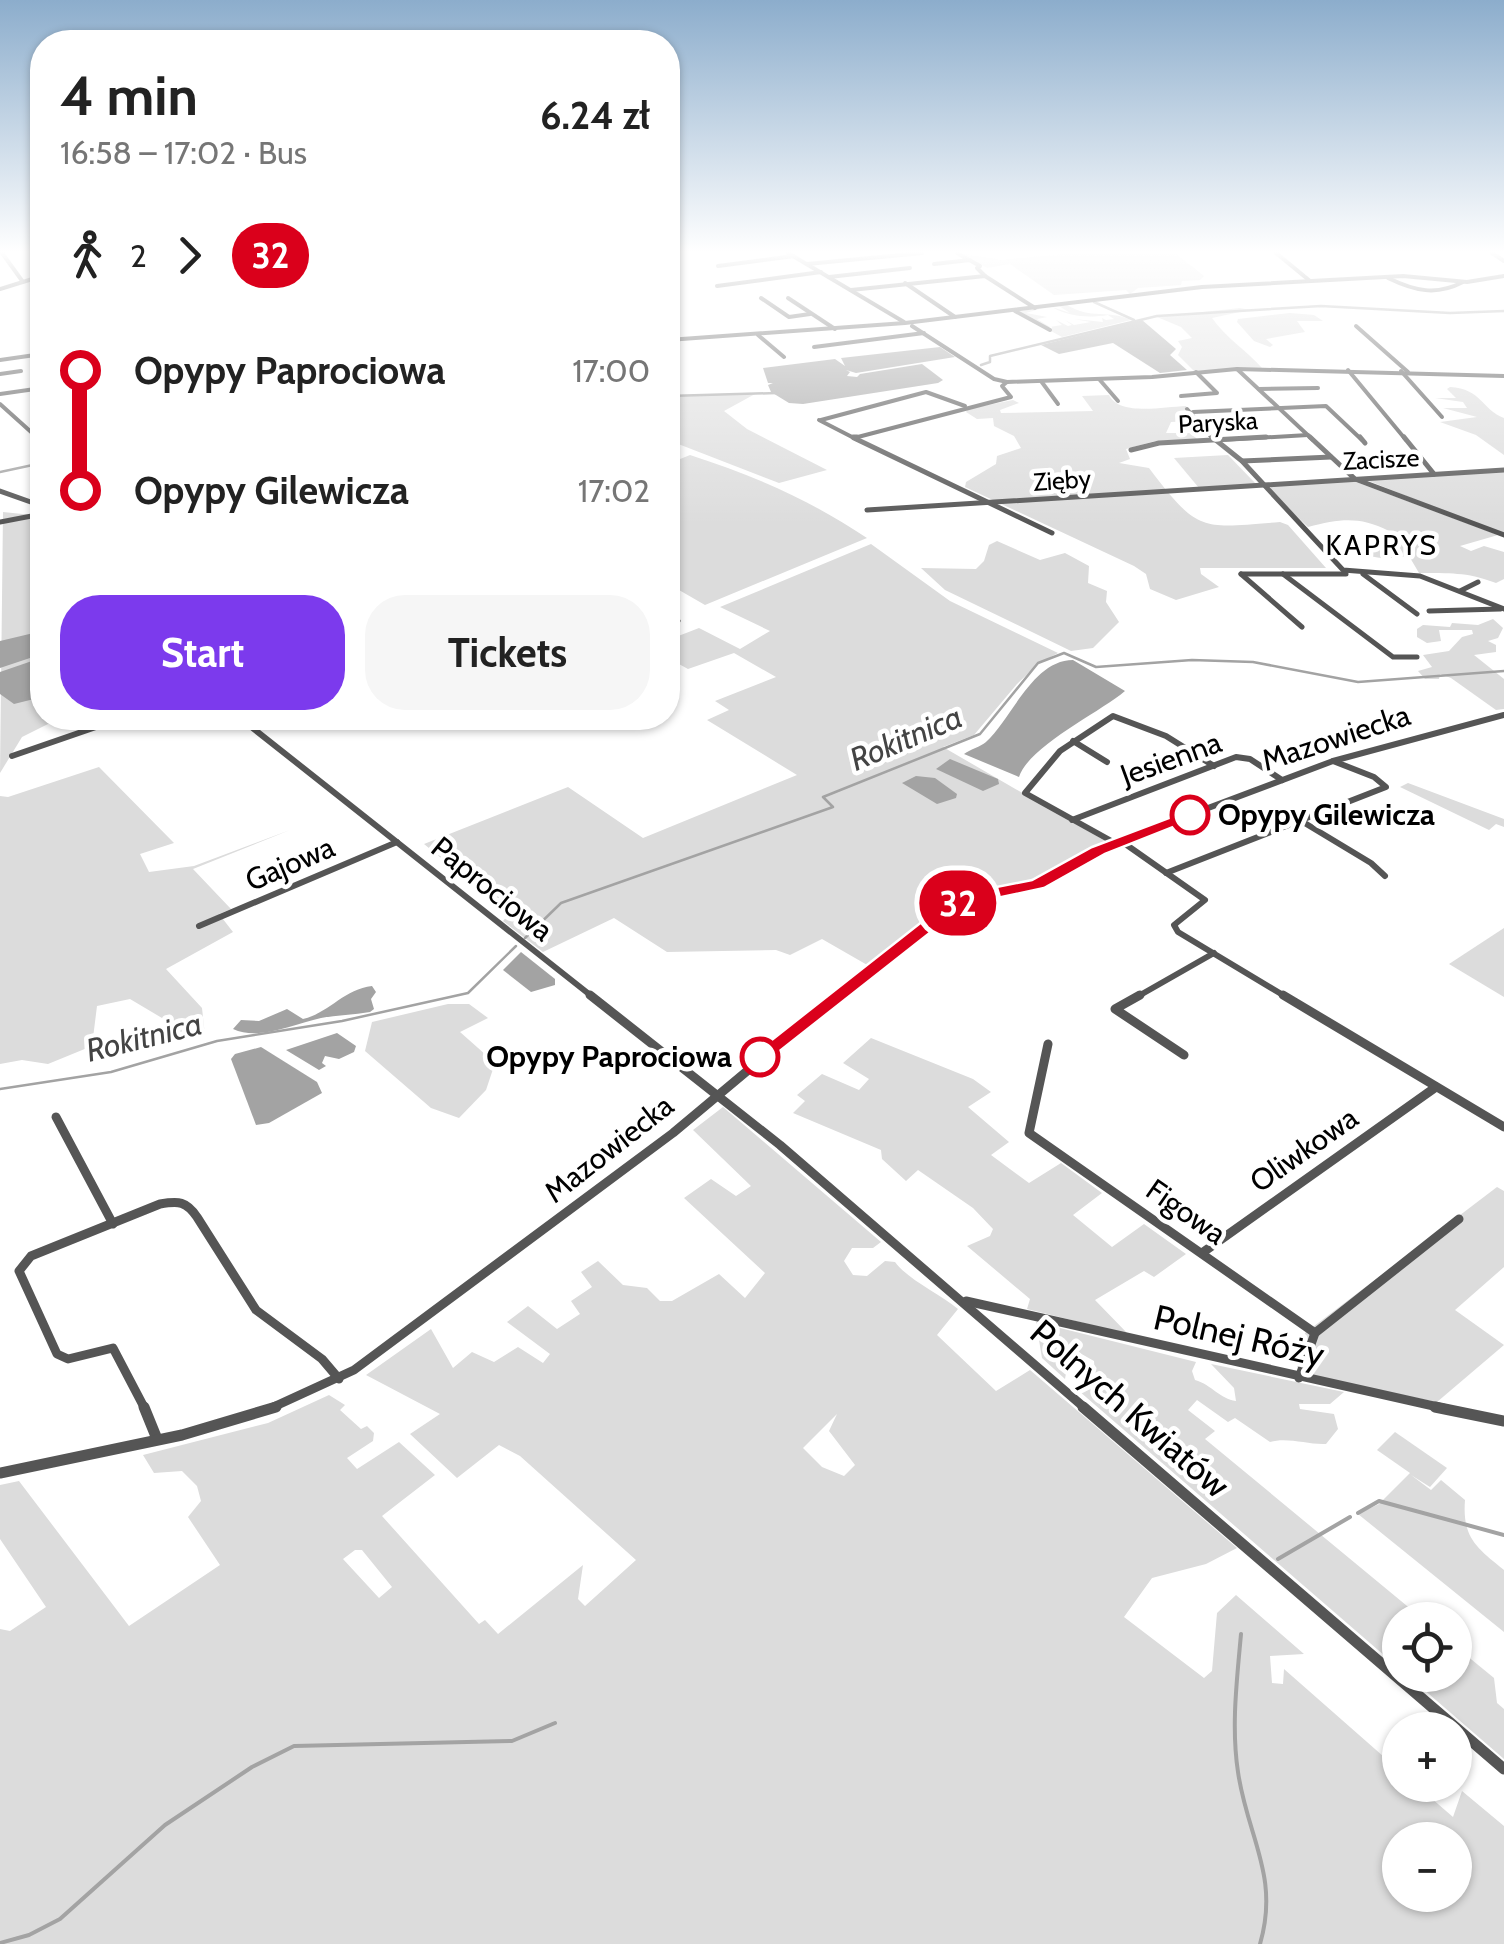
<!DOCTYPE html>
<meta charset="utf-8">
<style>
body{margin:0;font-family:Cabin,sans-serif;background:#f6f6f6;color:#222;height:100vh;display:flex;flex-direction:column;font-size:38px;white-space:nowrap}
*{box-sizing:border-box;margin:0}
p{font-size:32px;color:#767676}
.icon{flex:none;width:55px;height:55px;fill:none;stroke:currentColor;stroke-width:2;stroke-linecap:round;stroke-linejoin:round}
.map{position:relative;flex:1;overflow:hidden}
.panel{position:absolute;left:30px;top:30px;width:650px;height:700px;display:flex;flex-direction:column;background:#fff;border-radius:40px;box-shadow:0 2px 8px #0004}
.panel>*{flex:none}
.badge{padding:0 20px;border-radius:32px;font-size:35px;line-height:65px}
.buttons{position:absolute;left:1382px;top:1602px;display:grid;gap:20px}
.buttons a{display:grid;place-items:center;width:90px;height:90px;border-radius:50%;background:#fff;box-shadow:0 2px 8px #0004;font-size:50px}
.map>.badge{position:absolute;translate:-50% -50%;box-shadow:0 0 0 5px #fff}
.legs{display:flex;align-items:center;gap:15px;height:110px;padding:0 30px;font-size:32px}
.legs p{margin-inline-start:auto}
.headline{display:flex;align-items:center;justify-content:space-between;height:170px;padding:0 30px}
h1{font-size:55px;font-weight:700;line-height:75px}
.primary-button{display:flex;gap:20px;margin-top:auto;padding:20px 30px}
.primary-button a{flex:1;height:115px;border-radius:40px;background:#7c3aed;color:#fff;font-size:40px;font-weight:700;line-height:115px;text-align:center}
.primary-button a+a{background:#f6f6f6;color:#222}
ul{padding:0 30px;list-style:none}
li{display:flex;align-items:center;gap:35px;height:120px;font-size:38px}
li i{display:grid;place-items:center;width:15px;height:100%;margin:0 12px;background:currentColor}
li i::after{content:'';width:25px;height:25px;margin:-12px;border:8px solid;border-radius:50%;background:#fff}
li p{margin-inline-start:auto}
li:first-child i{background:linear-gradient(#0000 50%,currentColor 0)}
li:last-child i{background:linear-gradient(currentColor 50%,#0000 0)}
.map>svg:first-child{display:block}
</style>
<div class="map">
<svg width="1504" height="1944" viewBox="0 0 1504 1944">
<rect width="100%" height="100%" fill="#fff"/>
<g fill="#dcdcdc" fill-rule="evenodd">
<path d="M961 253 1001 260 1074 253H1175L1204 276 1200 280 1182 281 1181 285 1138 288 1130 294 1126 290 1054 295 1010 264 987 268Z"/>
<path d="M1067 305C1092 320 1107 309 1131 320L1062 337 1051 331 1052 327H1047L1019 311 1043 308 1026 313 1047 317 1037 319 1050 327 1062 325 1056 320 1068 326 1072 325 1065 320 1074 325 1091 322 1074 319 1103 322 1102 318 1106 320 1114 319 1108 315C1088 318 1070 317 1052 307L1070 313 1059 306Z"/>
<path d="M1240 308 1249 310 1212 318C1225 337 1246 350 1262 368L1194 371 1178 355 1182 347 1178 341 1192 338 1181 327 1157 317Z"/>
<path d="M1290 313 1314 315 1323 321H1297L1305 332 1266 339 1273 345 1270 347 1254 341 1237 322 1238 319Z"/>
<path d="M1450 387C1482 389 1481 409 1504 418V455L1476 435 1440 422 1477 417 1443 408H1467L1463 402 1435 398H1456L1447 389Z"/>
<path d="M755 394 724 411 747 429 827 470 779 483 668 440V396Z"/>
<path d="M1109 395C1119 416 1162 407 1186 406L1193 421 1171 422 1166 433H1191L1198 440 1155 441 1126 449 1130 459 1119 463 1149 468C1199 534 1201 528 1280 522L1288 525 1326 568H1200L1201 574 1219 587 1176 600 1150 589 1146 574 1134 566 965 487 966 482 996 464 997 456 1021 448 1014 436 994 426 993 418 977 419 966 412 968 409 1013 400 1019 403 1000 410 1001 413 1093 411 1082 396Z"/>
<path d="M690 455C755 476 810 500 867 538L705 605 679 590 668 594V464Z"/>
<path d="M1228 455 1256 484 1199 488 1174 458Z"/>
<path d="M1504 471V535L1364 479Z"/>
<path d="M1348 479 1498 535 1460 546 1471 551 1484 546 1504 552V579L1496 583C1464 571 1451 574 1419 573L1409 556C1390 558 1377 561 1359 551L1363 539 1381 541 1389 531C1359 516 1340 519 1308 527L1264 485Z"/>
<path d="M3 512 42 516V718H60L22 737 0 773Z"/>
<path d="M997 541 1040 560 1065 553 1089 566 1088 583 1107 591 1106 602 1119 622 1093 648 1071 651 945 590 921 568 976 569 984 561 989 545Z"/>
<path d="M871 544 950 601 1058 653 1039 663 1017 684 974 735 943 747 1107 842 1025 884 982 889 956 898 869 966 822 939 790 955 776 950 667 952 614 918 543 952 503 921 509 914 424 844 568 787 643 838 797 775 707 720 729 710 715 701 776 677 734 653 688 669 668 658V640L699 628 740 649 770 631 720 607Z"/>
<path d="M1493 619 1503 628 1498 638 1488 641 1496 645V652L1474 655 1504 679V709L1496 710 1451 678 1440 674 1439 679H1425L1418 671 1432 667 1423 655 1449 651 1462 637 1473 634 1472 630H1439L1441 641 1427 643 1417 637V629L1423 625 1450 627 1452 623 1478 625Z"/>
<path d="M99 767 174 843 140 854 149 872 194 866 290 830 193 869 231 909 219 914 233 932 166 969 202 1008 205 1036 172 1041 167 1021 130 999 97 1006 92 1046 48 1064 22 1060 0 1064V796L8 797Z"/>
<path d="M1408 783 1504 819V827L1496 824 1489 830 1400 787Z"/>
<path d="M1504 928V997L1449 964Z"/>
<path d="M448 1004H469L488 1018 460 1032 495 1063 486 1090 459 1118 431 1108 365 1051 372 1022Z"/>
<path d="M871 1038 973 1079 991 1092 968 1107 1009 1142 991 1155 1029 1183 1061 1163 1102 1193 1073 1215 1112 1247 1144 1224 1186 1254 1154 1277 1144 1271 1095 1300 1128 1334 1027 1309 1030 1299 967 1246 990 1236 993 1229 973 1208 918 1170 906 1181 882 1159 881 1150 793 1113 805 1101 797 1095 822 1074 859 1090 869 1079 843 1063Z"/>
<path d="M723 1107 881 1242 873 1248H852L844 1261 853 1275 867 1276 885 1261 895 1262C907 1279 940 1294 958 1309L937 1335 996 1391 1030 1370 1237 1548 1206 1564 1152 1578 1124 1617 1204 1678 1212 1671 1217 1613 1236 1595 1304 1654 1270 1656 1272 1683 1283 1684 1284 1669 1400 1771V1785H1416L1453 1817 1462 1791 1504 1826V1944H0V1629L10 1631 46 1607 0 1539V1485L19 1481 129 1626 220 1565 188 1517 201 1501 197 1486 182 1471 154 1473 143 1455 268 1423 329 1395 345 1405 340 1410 361 1429 367 1426 374 1433 373 1441 347 1458 357 1469 399 1442 435 1475 382 1516 479 1624 485 1620 498 1634 583 1565 578 1599 585 1606 636 1560 520 1456 499 1445 457 1478 410 1434 440 1414 366 1375 431 1329 453 1368 472 1352 494 1362 518 1347 543 1363 550 1354 507 1322 528 1306 557 1329 580 1314 571 1301 592 1287 581 1272 598 1261 623 1285 647 1288 660 1301H672L719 1274 745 1298 765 1273 684 1198 711 1179 736 1196 751 1186 693 1130ZM837 1414 829 1431 855 1465 844 1476 822 1467 803 1448ZM355 1550H362L392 1587 379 1598 343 1559ZM1400 1840H1455V1895H1400Z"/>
<path d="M1497 1187 1504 1191V1267L1455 1310 1504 1345 1437 1402 1308 1376 1297 1367 1305 1333Z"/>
<path d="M1036 1322 1196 1362 1192 1371 1195 1380C1212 1385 1220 1399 1236 1401L1234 1388 1211 1364 1344 1392 1330 1404H1299L1300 1409 1334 1414 1338 1429 1326 1444C1308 1445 1288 1437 1270 1442L1235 1418 1228 1422 1197 1400 1188 1410 1215 1431 1205 1439 1424 1620H1400V1669L1079 1391 1095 1374 1094 1361 1078 1352 1068 1362 1065 1379 1042 1358Z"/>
<path d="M1395 1432 1447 1468 1430 1487 1411 1475 1431 1490 1441 1480 1465 1500C1462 1538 1477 1548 1504 1570V1632L1358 1514 1379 1504 1410 1473 1377 1450Z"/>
<path d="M1455 1646 1494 1678 1497 1703 1504 1709V1759L1407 1675H1455Z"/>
</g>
<g fill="#a3a3a3">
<path d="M1142 320 1176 349 1170 355 1187 370 1160 373 1113 343 1059 354 1041 345Z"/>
<path d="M940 347 955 357 856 373 846 370 850 372 847 376 857 377 860 374 922 364 943 380 938 383 803 404 789 403 771 392 768 385 773 383H768L763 368 835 359 845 366 841 358Z"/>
<path d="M42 631V654L0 668V641Z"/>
<path d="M1073 660 1125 691C1099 713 1029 746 1019 777L964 754C971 749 980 747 986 742 1012 718 1033 660 1073 660Z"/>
<path d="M32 661 42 665V697L14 704 0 694V672Z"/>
<path d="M950 759 998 779 999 784 983 791 936 769Z"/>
<path d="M916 776 935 778 957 794 956 798 937 804 902 783Z"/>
<path d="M521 952 555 979V985L531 992 503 970Z"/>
<path d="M372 986 376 992 371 999 374 1009 370 1012C354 1015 337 1015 321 1018 294 1024 259 1041 233 1029L241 1020 259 1021 287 1009 303 1019C329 1013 344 989 372 986Z"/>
<path d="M337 1033 356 1046 354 1052 339 1059 325 1056 322 1063 326 1066 319 1070 286 1050Z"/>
<path d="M261 1047 317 1082 322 1093 269 1123 256 1125 231 1059 235 1054Z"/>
</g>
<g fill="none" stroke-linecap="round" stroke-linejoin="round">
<g stroke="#a3a3a3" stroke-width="2.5">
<path d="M1094 302 1134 320"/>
<path d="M981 365 990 362V356L1157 316 1321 306 1450 313 1504 311"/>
<path d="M668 396 776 393"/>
<path d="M0 472 42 463"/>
<path d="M525 938 561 903 833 807 823 797 980 734 1038 663 1064 653 1096 667 1192 660 1253 662 1358 682 1504 671"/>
<path d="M0 1089 111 1072 217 1041 342 1021 468 993 516 946"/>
</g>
<g stroke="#a3a3a3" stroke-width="4">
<path d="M1358 1513 1379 1501 1504 1535"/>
<path d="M1278 1559 1350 1517"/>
<path d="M1241 1634C1237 1679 1231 1727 1238 1772 1247 1836 1280 1876 1260 1944"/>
<path d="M0 1943 29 1935 60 1919 165 1825 252 1767 294 1746 512 1741 555 1723"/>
</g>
<g stroke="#555" stroke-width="4">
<path d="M2 253 23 282"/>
<path d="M39 253 42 258"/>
<path d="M788 253 904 322"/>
<path d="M957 253 980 266 977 268 985 276"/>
<path d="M1276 253 1310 281"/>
<path d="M1492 253 1504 261"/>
<path d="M807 264 922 253"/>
<path d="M934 264 970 260"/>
<path d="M718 266 794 256"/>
<path d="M829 277 910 268"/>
<path d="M1388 278C1415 291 1436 296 1463 282"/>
<path d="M905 283 955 317"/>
<path d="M717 286 821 272"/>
<path d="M0 289 42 276"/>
<path d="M851 290 985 276 1035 308"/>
<path d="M761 298 789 317 810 314"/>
<path d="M788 298 835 329"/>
<path d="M1015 311 1050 330"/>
<path d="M912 326 994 379 1007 382 1152 377 1237 369 1504 376"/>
<path d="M1356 326 1408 372"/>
<path d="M758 335 784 357"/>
<path d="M668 340 905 323 1202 287 1403 276 1467 282 1504 276"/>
<path d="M814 347 924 333"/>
<path d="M0 360 42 354"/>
<path d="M1237 369 1313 440"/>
<path d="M1348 370 1406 440"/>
<path d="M1401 371 1442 417"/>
<path d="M0 374 21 371"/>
<path d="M1099 379 1118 401"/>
<path d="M1041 381 1058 404"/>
<path d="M1259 389 1318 388"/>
<path d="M0 394 42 388"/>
<path d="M1181 396 1217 393 1196 372"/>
<path d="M0 404 40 440"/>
<path d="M1187 409 1214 440"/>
<path d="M1193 412 1326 406 1362 440"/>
<path d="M819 420 854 438 1011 397 1002 386 1007 382"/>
<path d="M821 420 926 392 965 406"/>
<path d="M854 438 858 440"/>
<path d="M1219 440 1308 435"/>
</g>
<g stroke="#555" stroke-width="5">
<path d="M37 437 42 442"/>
<path d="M853 437H857"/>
<path d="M1212 437 1242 461 1343 570 1420 576 1504 609"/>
<path d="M1310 437 1355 479 1504 535"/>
<path d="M1360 437 1365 443"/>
<path d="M1404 437 1434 474"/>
<path d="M854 438 1052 533"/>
<path d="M1131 450 1159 443 1266 437"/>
<path d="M1242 461 1331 457"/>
<path d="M0 491 42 506"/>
<path d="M867 510 1504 470"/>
<path d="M0 522 42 514"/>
<path d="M1241 574H1346"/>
<path d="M1241 574 1302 627"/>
<path d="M1283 574 1393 657H1417"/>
<path d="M1363 574 1417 614"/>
<path d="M1460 591 1478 582"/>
<path d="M1429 611 1500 609"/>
<path d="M668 616 678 621"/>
</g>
<g stroke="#555" stroke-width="6">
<path d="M240 718 594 998"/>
<path d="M1073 741 1107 762"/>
<path d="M12 756 122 718"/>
<path d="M1072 820 1236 757 1250 759 1282 780"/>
<path d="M1303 822 1371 863 1385 876"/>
<path d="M1121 841 1205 900 1174 925 1178 932 1288 998"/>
<path d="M1115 843 1025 793 1060 751 1113 716 1166 736 1214 766"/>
<path d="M1166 873 1386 787 1374 777 1333 761"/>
<path d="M199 926 397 842"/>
<path d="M835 998 953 905 1038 884 1115 843 1333 761 1504 715"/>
<path d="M1135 998 1214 953"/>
</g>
<g stroke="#555" stroke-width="9">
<path d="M590 995 780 1145 1086 1409"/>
<path d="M1140 995 1115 1009 1184 1055"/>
<path d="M1283 995 1504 1127"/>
<path d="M1048 1044 1029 1133 1315 1333"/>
<path d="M56 1117 113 1224"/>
<path d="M1202 1253 1436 1087"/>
<path d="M966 1301 1447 1409"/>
<path d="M1299 1378 1315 1333 1459 1219"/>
<path d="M145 1409 113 1348 68 1359 57 1354 19 1271 31 1256 160 1204C179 1201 186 1201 197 1217L256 1310 322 1359 339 1379"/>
<path d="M269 1409 354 1370 673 1133 838 995"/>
</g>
<g stroke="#555" stroke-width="11">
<path d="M144 1407 157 1439"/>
<path d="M1083 1407 1504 1769"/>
<path d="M1435 1407 1504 1421"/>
<path d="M0 1473 182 1435 276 1407"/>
</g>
</g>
<linearGradient id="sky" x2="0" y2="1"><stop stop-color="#8cadcc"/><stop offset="0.48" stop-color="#fff"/><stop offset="1" stop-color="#fff" stop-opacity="0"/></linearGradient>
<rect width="1504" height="525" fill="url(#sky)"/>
<path fill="#da001b" stroke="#fff" stroke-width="2.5" d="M1190 810 1196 811V818L1105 854 1044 888 978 902 960 909 767 1061H753L750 1057 947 902 966 893 1032 880 1092 847Z"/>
<g fill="#fff" stroke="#da001b" stroke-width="5">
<circle cx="1190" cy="815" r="18"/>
<circle cx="760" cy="1057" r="18"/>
</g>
<g text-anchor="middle" stroke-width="9" stroke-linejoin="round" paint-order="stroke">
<g font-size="25" fill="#000" stroke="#fff">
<text transform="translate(1218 422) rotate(-3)" y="9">Paryska</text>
<text transform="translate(1381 459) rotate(-3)" y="9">Zacisze</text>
<text transform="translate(1062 480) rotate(-4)" y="9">Zięby</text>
</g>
<g font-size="28" letter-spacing="2.5" fill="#000" stroke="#fff">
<text x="1382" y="555">KAPRYS</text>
</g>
<g font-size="30" fill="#000" stroke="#fff">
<text transform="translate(1336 738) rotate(-18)" y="10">Mazowiecka</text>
<text transform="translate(1171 759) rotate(-20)" y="10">Jesienna</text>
<text transform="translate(290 864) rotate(-23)" y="10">Gajowa</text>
<text transform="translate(492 889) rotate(39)" y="10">Paprociowa</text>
<text transform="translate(609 1149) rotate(-38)" y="10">Mazowiecka</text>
<text transform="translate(1304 1150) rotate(-35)" y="10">Oliwkowa</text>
<text transform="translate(1186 1212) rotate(35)" y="10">Figowa</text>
</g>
<g font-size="30" font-weight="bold" fill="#000" stroke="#fff" text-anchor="start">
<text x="1218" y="825">Opypy Gilewicza</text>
<text x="732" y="1067" text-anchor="end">Opypy Paprociowa</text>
</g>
<g font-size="32" font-style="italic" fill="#444" stroke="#fff">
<text transform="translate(906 738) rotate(-23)" y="11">Rokitnica</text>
<text transform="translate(144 1037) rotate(-14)" y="11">Rokitnica</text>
</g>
<g font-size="35" fill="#000" stroke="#fff">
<text transform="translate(1239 1336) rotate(13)" y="12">Polnej Róży</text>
<text transform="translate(1130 1409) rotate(41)" y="12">Polnych Kwiatów</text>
</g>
</g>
</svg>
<div class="buttons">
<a><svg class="icon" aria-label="locate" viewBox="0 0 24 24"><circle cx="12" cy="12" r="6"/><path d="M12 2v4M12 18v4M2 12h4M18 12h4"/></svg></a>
<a>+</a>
<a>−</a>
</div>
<b class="badge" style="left:958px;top:903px;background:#da001b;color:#fff">32</b>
<section class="panel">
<div class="headline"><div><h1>4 min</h1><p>16:58 – 17:02 · Bus</p></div><b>6.24 zł</b></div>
<div class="legs"><svg class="icon" aria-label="walk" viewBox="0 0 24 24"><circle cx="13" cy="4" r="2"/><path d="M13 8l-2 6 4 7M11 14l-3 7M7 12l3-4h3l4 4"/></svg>2<svg class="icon" aria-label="forward" viewBox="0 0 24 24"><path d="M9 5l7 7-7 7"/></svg><b class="badge" style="background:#da001b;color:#fff">32</b></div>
<ul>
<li><i style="color:#da001b"></i><b>Opypy Paprociowa</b><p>17:00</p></li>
<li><i style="color:#da001b"></i><b>Opypy Gilewicza</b><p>17:02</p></li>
</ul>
<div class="primary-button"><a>Start</a><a>Tickets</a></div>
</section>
</div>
